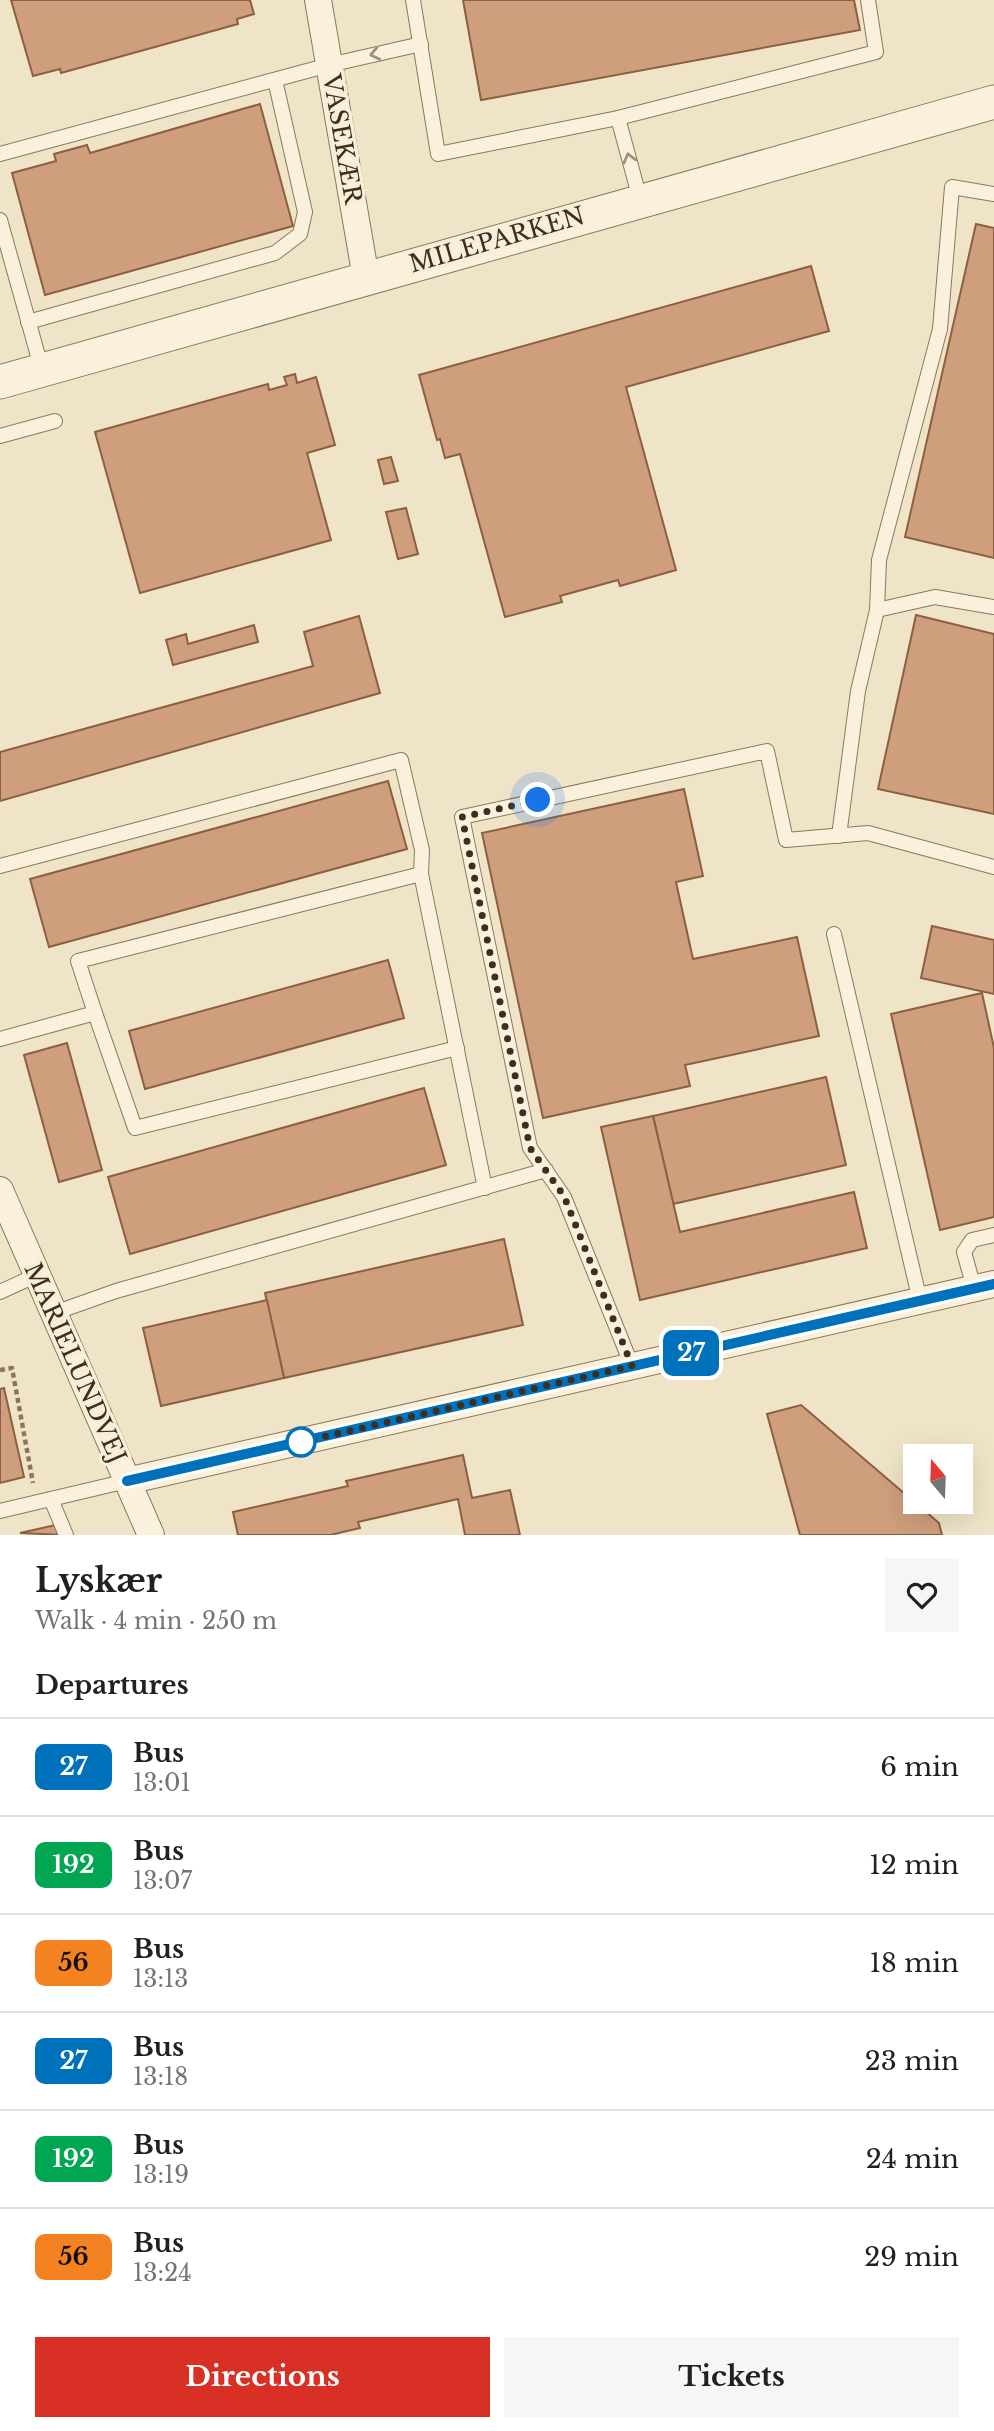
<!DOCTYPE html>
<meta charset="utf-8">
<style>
body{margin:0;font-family:"Libre Baskerville",serif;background:#f6f6f6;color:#202124;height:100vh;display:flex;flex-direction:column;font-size:26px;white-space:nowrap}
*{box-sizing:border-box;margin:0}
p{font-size:23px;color:#757577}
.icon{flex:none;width:38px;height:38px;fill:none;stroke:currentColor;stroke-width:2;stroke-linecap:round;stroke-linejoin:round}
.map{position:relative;height:1535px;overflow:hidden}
.panel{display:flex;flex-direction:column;background:#fff;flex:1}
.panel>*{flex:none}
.badge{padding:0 14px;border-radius:10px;font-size:24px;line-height:46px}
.needle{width:46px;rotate:341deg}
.fabs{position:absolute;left:903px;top:1444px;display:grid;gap:14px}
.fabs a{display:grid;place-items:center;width:70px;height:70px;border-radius:0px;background:#fff;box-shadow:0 7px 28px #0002;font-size:35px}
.you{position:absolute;width:35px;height:35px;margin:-18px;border:5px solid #fff;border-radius:50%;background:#1a73e8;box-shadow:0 0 0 10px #1a73e833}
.map>.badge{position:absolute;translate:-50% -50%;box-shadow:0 0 0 4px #fff}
h2{padding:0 35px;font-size:26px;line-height:63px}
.round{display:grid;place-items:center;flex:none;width:74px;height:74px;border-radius:0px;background:#f6f6f6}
.head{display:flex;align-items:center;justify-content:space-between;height:119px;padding:0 35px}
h1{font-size:33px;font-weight:800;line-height:52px}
.button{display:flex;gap:14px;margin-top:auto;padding:14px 35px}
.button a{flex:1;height:80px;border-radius:0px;background:#d93025;color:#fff;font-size:28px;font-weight:800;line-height:80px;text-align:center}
.button a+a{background:#f6f6f6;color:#202124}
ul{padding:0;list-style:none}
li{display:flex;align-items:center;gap:21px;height:98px;padding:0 35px;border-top:2px solid #e0e0e0}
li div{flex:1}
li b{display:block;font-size:26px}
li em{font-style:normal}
li .badge{min-width:77px;font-weight:700;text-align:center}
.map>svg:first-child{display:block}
</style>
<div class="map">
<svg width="994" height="1535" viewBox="0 0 994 1535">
<rect width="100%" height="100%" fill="#f0e4c8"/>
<g fill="#cf9f7d" stroke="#8d5f41" stroke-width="2">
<path d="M11 0H250L254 14 237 19 238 24 61 73 60 69 33 76Z"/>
<path d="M463 0H854L860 30 481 100Z"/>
<path d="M260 104 293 226 45 295 12 173 56 161 54 154 87 145 90 153Z"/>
<path d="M976 224 994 228V558L905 537Z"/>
<path d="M811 266 829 331 626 387 676 570 620 586 618 580 560 596 562 602 505 617 460 454 445 458 440 439 437 440 419 375Z"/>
<path d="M295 374 297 383 316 377 335 445 307 453 331 540 140 593 95 432 268 384 269 390 287 385 284 377Z"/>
<path d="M391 457 398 481 384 484 378 460Z"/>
<path d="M406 508 418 554 398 559 386 512Z"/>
<path d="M916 615 994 634V814L878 789Z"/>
<path d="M359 616 380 693 0 801V752L313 666 304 632Z"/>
<path d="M254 625 258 642 173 665 166 640 186 634 188 644Z"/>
<path d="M388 781 407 849 49 947 30 879Z"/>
<path d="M684 789 703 876 676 882 693 959 797 937 819 1036 685 1065 690 1086 543 1118 482 833Z"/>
<path d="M932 926 994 940V994L921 978Z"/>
<path d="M388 960 404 1018 145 1089 129 1031Z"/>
<path d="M982 993 994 1048V1217L940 1230 891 1014Z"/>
<path d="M67 1043 102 1170 59 1182 24 1055Z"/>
<path d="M826 1077 846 1165 673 1204 653 1116Z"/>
<path d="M424 1088 446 1165 130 1254 108 1177Z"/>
<path d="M653 1116 680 1232 854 1192 867 1248 640 1300 601 1127Z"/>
<path d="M504 1239 523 1325 284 1378 265 1293Z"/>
<path d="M267 1300 284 1378 161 1406 143 1328Z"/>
<path d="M4 1388 24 1477 0 1483V1389Z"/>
<path d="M801 1405 939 1523 942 1535H800L767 1414Z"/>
<path d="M463 1455 472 1498 510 1490 520 1535H465L458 1499 358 1522 360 1528 330 1535H238L233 1512 348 1486 346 1481Z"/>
<path d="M60 1524 63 1535 20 1533Z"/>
</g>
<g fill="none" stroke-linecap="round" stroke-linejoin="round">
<g stroke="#8d765c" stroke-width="16">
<g id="service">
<path d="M413 0 438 154 618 118 876 52 868 0"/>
<path d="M618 118 640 199"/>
<path d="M0 154 329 65 421 44"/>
<path d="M0 220 42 370"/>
<path d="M28 322 275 253 300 234 305 212 275 80"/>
<path d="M0 436 55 421"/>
<path d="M877 610 935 597 994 607"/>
<path d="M839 836 858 691 877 610 879 560 940 329 952 187 994 194"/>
<path d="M0 866 401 760 422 850 421 874"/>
<path d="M834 934 920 1301"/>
<path d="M95 1013 135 1128 457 1048"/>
<path d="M0 1039 95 1013 78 961 421 874 485 1188"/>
<path d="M974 1288 964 1252 972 1240 994 1235"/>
<path d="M0 1292 37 1275"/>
<path d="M54 1313 116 1291 546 1170"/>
<path d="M632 1366 564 1197 530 1148 462 817 767 751 786 840 868 833 994 867"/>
<path d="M51 1499 66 1535"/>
<path d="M0 1511 127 1481"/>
</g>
</g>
<g stroke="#8d765c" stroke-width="28">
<g id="minor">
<path d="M318 0 366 278"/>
<path d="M0 1190 151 1535"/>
<path d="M127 1481 994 1284"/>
</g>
</g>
<g stroke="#8d765c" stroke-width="35">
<path id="tertiary" d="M0 382 994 102"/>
</g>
<path stroke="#8d765c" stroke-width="4.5" stroke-dasharray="5 3.5" stroke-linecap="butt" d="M0 1370 12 1368 33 1483"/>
<use href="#service" stroke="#faf1dc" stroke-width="14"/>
<use href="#minor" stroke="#faf1dc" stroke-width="26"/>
<use href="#tertiary" stroke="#faf1dc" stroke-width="33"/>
</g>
<defs><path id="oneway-chevron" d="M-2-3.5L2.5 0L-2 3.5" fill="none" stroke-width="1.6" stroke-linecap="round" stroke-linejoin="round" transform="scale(1.75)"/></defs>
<g stroke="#9c907e">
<use href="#oneway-chevron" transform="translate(375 54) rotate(167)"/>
<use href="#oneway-chevron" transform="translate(629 158) rotate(-105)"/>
</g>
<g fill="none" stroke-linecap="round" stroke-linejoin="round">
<g stroke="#fff" stroke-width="16">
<path id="line" d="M127 1481 994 1284"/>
</g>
<use href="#line" stroke="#0072bc" stroke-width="10"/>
<path stroke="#3d2e20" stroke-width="7" stroke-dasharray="0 12.6" d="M301 1442 632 1366 564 1196 530 1148 462 817 538 800"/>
</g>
<circle fill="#fff" stroke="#0072bc" stroke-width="3.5" cx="301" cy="1442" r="14"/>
<g text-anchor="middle" stroke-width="7" stroke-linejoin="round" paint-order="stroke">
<g font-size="24" fill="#3d2e20" stroke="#f7eed8">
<text transform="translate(342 139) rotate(80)" y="8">VASEKÆR</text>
<text transform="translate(497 240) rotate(-16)" y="8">MILEPARKEN</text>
<text transform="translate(75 1363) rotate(66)" y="8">MARIELUNDVEJ</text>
</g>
</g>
</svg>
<div class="fabs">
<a><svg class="needle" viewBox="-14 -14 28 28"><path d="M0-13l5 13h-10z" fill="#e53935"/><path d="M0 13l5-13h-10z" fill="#757577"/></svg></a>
</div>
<div class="you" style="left:538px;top:800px"></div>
<b class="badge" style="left:691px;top:1353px;background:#0072bc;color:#fff">27</b>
</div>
<section class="panel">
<div class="head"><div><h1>Lyskær</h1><p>Walk · 4 min · 250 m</p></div><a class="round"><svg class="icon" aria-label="heart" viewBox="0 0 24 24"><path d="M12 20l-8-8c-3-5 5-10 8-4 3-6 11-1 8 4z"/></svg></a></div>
<h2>Departures</h2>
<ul>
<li><span class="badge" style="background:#0072bc;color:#fff">27</span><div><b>Bus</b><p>13:01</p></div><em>6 min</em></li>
<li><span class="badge" style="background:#00a651;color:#fff">192</span><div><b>Bus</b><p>13:07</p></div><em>12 min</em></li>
<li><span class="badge" style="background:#f58220;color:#111">56</span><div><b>Bus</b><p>13:13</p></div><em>18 min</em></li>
<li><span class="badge" style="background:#0072bc;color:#fff">27</span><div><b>Bus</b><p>13:18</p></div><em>23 min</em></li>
<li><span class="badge" style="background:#00a651;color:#fff">192</span><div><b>Bus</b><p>13:19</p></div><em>24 min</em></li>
<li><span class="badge" style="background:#f58220;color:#111">56</span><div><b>Bus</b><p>13:24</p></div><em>29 min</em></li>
</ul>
<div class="button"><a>Directions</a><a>Tickets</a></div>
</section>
